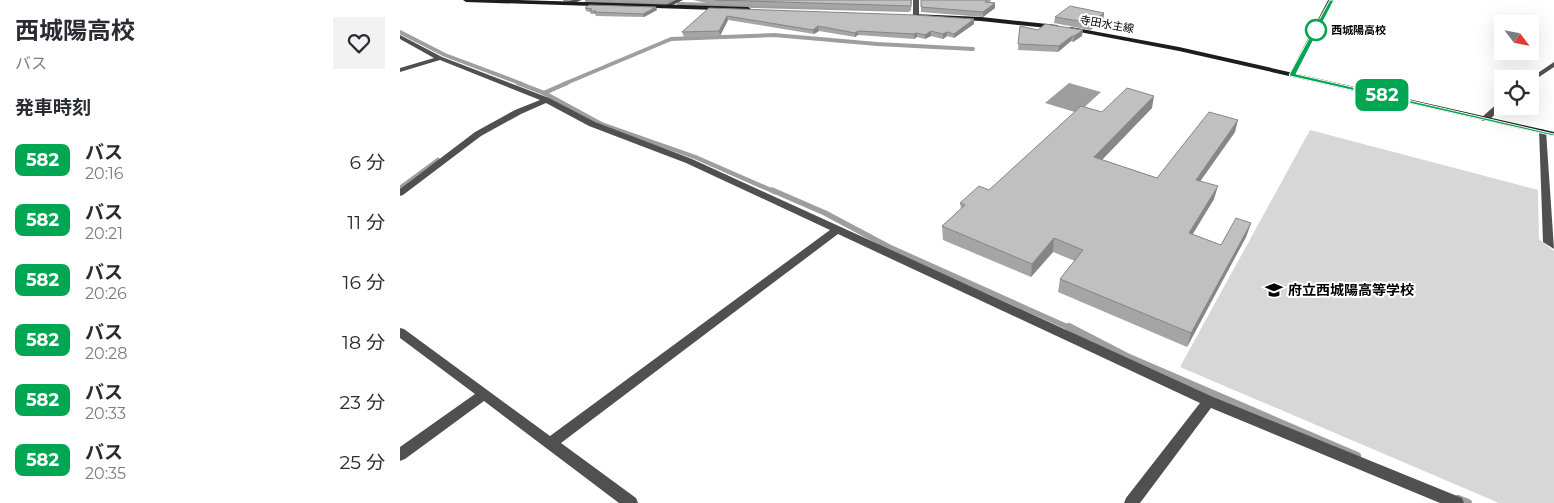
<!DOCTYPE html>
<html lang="ja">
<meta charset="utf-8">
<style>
body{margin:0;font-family:Montserrat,"Noto Sans JP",sans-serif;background:#f2f2f3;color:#2b2b33;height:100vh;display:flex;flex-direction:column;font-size:19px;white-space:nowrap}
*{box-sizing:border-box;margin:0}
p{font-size:16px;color:#7c7c81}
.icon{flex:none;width:28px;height:28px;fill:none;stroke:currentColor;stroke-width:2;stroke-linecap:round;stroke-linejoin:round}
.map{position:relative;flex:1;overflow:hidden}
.sheet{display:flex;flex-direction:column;background:#fff;width:400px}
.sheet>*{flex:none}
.badge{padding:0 10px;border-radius:8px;font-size:18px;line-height:32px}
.needle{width:32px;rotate:122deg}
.buttons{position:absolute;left:1094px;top:15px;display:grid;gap:10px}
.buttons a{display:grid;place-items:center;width:45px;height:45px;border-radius:0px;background:#fff;box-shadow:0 5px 20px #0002;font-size:25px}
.map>.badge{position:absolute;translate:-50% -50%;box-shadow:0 0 0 2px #fff}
h2{padding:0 15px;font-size:19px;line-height:45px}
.round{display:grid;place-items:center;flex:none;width:52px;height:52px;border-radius:0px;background:#f2f2f3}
.overview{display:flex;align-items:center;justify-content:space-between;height:85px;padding:0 15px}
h1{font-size:24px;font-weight:700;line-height:38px}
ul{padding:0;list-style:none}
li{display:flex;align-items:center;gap:15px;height:60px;padding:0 15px}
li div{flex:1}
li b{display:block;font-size:19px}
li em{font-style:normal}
li .badge{min-width:55px;font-weight:700;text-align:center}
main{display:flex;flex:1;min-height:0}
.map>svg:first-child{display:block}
</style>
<main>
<section class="sheet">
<div class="overview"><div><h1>西城陽高校</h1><p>バス</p></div><a class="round"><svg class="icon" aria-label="heart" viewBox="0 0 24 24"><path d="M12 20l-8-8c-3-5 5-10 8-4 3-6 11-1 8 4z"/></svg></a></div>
<h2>発車時刻</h2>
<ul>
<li><span class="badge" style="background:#00a651;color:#fff">582</span><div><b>バス</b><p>20:16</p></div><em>6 分</em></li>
<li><span class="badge" style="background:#00a651;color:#fff">582</span><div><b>バス</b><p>20:21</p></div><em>11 分</em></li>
<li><span class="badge" style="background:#00a651;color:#fff">582</span><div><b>バス</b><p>20:26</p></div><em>16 分</em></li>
<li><span class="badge" style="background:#00a651;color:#fff">582</span><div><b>バス</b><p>20:28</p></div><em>18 分</em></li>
<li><span class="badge" style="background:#00a651;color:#fff">582</span><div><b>バス</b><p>20:33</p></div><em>23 分</em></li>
<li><span class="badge" style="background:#00a651;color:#fff">582</span><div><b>バス</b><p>20:35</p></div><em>25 分</em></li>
</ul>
</section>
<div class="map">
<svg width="1154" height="503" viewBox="0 0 1154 503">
<rect width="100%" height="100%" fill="#fff"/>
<path fill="#d7d7d7" d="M910 130 1138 190 1139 239 1154 251V503H1099L780 367Z"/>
<path fill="#9e9e9e" d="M669 83 701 92 678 113 645 103Z"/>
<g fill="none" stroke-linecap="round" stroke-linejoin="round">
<g stroke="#9e9e9e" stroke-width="4">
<path d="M165 0H172"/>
<path d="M187 1 267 3 275 0"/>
<path d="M279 4 508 10"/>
<path d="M0 32 45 55 122 84"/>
<path d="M164 84 271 39 374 35 477 44 573 49"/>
</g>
<g stroke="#9e9e9e" stroke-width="4.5">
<path d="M118 83 144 93 201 124 295 157 375 192"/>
<path d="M144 93 167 83"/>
<path d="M0 188 38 160"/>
</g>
<path stroke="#9e9e9e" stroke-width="5.5" d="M372 190 425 213 489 247 672 329"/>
<g stroke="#9e9e9e" stroke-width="8">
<path d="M669 327 729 358 957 456"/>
<path d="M1058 499 1068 503"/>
</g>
<g fill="#505050" fill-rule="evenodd">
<path d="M173 0H182L168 5 165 3Z"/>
<path d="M276 0H283L269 7 264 6Z"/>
<path d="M928 0H934L895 75 890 76 889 75Z"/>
<path d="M0 35 42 57 149 98 195 122 292 159 813 397 1062 498 1064 503H1040L811 408 740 503H724L726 498 800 403 438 234 161 443 236 498 238 503H219L84 401 5 459 0 461V447L75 394 0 338V328L4 329 150 436 430 230 286 163 189 126 146 103 121 114 81 136 3 195 0 196V189L75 132 115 110 140 100 40 60 0 72V68L34 58 0 39Z"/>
<path d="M1154 62V67L1130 83V79H1129Z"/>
<path d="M1099 102H1102V106H1104L1088 121H1082V117Z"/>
<path d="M1139 129H1142L1146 131 1154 249 1143 242Z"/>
</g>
<path fill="#505050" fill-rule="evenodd" d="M513 0H519V15L516 17 513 15Z"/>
<g fill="#1d1d1d" fill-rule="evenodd">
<path d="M63 0H118L348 7 351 9 348 11 66 2Z"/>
<path d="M513 14 581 17 657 25 660 27 657 29 581 21 515 17 513 16Z"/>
<path d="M671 27 779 47 1154 132V136L779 51 669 30V28Z"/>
</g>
</g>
<g fill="#a5a5a5">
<path d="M183 0H270L266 3Z"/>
<path d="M293 0H512L511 11 310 4Z"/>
<path d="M521 0H591L590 2 595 3V8L583 17 521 12Z"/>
<path d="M256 7 257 10 244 17 196 16 195 14H191L190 12 186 11 185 8Z"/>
<path d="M309 8 574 19V24L554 38 547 36 543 39 531 36 525 39 517 37 514 39 458 35 455 37 419 31 414 34 328 20 320 36 284 37 282 32Z"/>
<path d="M704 13 703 20 690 30 654 23 655 17Z"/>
<path d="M620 26 638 30 682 36 673 42 671 41 658 52 618 50Z"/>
<path d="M752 108 702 160 757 178 835 132 800 181 814 199 792 234 821 245 851 223 846 237 787 347 658 292 660 279 675 261 653 252 631 277 543 240 542 226 561 209 560 203 589 190 702 112Z"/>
</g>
<g fill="#868686">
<path d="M595 3V8L583 17V12Z"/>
<path d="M256 7 257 10 244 17 243 14Z"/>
<path d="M704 13 703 20 690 30 691 23Z"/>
<path d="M327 16 328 20 320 36 319 31Z"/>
<path d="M574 19V24L554 38V34Z"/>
<path d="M418 26 419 31 414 34 413 30Z"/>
<path d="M683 30 682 36 673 42 674 36Z"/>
<path d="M458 31V35L455 37V33Z"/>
<path d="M531 31V36L525 39V35Z"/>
<path d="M547 32V36L543 39V34Z"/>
<path d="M517 33V37L514 39V34Z"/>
<path d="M672 36 671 41 658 52 659 46Z"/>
<path d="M754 96 752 108 692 170 694 157Z"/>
<path d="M838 120 835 132 792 193 796 180Z"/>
<path d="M818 186 814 199 785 247 789 233Z"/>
<path d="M851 223 846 237 787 347 791 333Z"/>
<path d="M654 238 653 252 631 277 632 264Z"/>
</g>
<g fill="#c0c0c0" stroke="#868686">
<path d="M315 0H511V6Z"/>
<path d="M521 0H587L585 2 595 3 583 12 521 7Z"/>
<path d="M189 5 256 7 243 14 194 12 196 11H190L192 9 185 8Z"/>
<path d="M670 6 704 13 691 23 655 17Z"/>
<path d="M309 8 516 15 574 19 554 34 547 32 543 34 531 31 525 35 517 33 514 34 458 31 455 33 418 26 413 30 327 16 319 31 282 32Z"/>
<path d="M645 24 683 30 674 36H672L659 46 618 44 620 26 638 30Z"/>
<path d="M727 88 754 96 694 157 757 178 809 112 838 120 796 180 818 186 789 233 821 245 836 218 851 223 791 333 660 279 683 250 654 238 632 264 542 226 565 205 560 203 579 186 589 190 681 106 702 112Z"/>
</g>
<path fill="#00a651" stroke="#fff" d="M930 0H934L896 74 1154 134V136L890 76 889 75Z"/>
<defs>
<g id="school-bare" transform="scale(1.35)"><path d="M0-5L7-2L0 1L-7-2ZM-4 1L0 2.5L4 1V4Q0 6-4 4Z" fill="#000" stroke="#fff" stroke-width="2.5" paint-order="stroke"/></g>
</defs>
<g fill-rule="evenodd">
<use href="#school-bare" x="874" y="290"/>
</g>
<circle fill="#fff" stroke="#00a651" stroke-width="2.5" cx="916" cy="30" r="10"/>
<g text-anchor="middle" stroke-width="4" stroke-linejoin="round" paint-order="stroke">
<g font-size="11" fill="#000" stroke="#fff">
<text transform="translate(707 24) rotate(10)" y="4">寺田水主線</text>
</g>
<g font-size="11" font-weight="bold" fill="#000" stroke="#fff" text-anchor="start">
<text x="931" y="34">西城陽高校</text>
</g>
<g font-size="14" font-weight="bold" fill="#000" stroke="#fff" text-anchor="start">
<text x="888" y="295">府立西城陽高等学校</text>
</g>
</g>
</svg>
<div class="buttons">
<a><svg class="needle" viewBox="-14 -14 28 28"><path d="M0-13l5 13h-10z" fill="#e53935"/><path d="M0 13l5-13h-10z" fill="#7c7c81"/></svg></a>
<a><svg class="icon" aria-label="locate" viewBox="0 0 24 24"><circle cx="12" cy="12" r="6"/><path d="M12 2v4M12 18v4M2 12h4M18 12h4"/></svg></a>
</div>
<b class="badge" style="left:982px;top:95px;background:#00a651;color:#fff">582</b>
</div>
</main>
